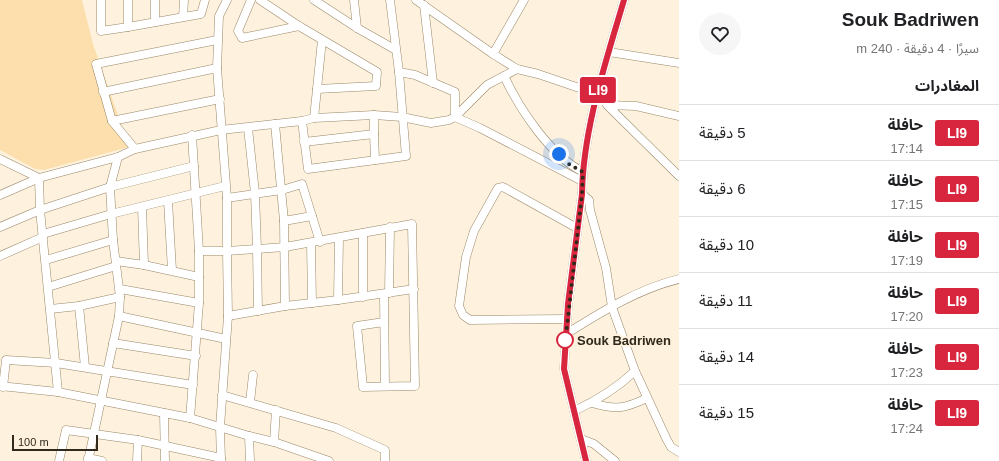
<!DOCTYPE html>
<html lang="ar">
<meta charset="utf-8">
<style>
body{margin:0;font-family:Arial,"Noto Sans Arabic",sans-serif;background:#f6f6f6;color:#202124;direction:rtl;height:100vh;display:flex;flex-direction:column;font-size:15px;white-space:nowrap}
*{box-sizing:border-box;margin:0}
p{font-size:13px;color:#757577}
.icon{flex:none;width:22px;height:22px;fill:none;stroke:currentColor;stroke-width:2;stroke-linecap:round;stroke-linejoin:round}
.map{position:relative;flex:1;overflow:hidden;direction:ltr}
.side{display:flex;flex-direction:column;background:#fff;width:320px}
.side>*{flex:none}
.badge{padding:0 8px;border-radius:3px;font-size:14px;line-height:26px}
.scale{position:absolute;left:12px;bottom:10px;width:86px;box-sizing:border-box;padding-left:4px;border:2px solid #30291c;border-top:0;font-size:11px;line-height:14px;white-space:nowrap;color:#30291c;-webkit-text-stroke:3px #fef2de;paint-order:stroke}
.you{position:absolute;width:20px;height:20px;margin:-10px;border:3px solid #fff;border-radius:50%;background:#1a73e8;box-shadow:0 0 0 6px #1a73e833}
.map>.badge{position:absolute;translate:-50% -50%;box-shadow:0 0 0 2px #fff}
h2{padding:0 20px;font-size:15px;line-height:36px}
.round{display:grid;place-items:center;flex:none;width:42px;height:42px;border-radius:21px;background:#f6f6f6}
.summary{display:flex;align-items:center;justify-content:space-between;height:68px;padding:0 20px}
h1{font-size:19px;font-weight:800;line-height:30px}
ul{padding:0;list-style:none}
li{display:flex;align-items:center;gap:12px;height:56px;padding:0 20px;border-top:1px solid #e0e0e0}
li div{flex:1}
li b{display:block;font-size:15px}
li em{font-style:normal}
li .badge{min-width:44px;font-weight:700;text-align:center}
main{display:flex;flex:1;min-height:0}
.map>svg:first-child{display:block}
</style>
<main>
<section class="side">
<div class="summary"><div><h1>Souk Badriwen</h1><p>سيرًا · 4 دقيقة · 240 m</p></div><a class="round"><svg class="icon" aria-label="heart" viewBox="0 0 24 24"><path d="M12 20l-8-8c-3-5 5-10 8-4 3-6 11-1 8 4z"/></svg></a></div>
<h2>المغادرات</h2>
<ul>
<li><span class="badge" style="background:#d7263d;color:#fff">LI9</span><div><b>حافلة</b><p>17:14</p></div><em>5 دقيقة</em></li>
<li><span class="badge" style="background:#d7263d;color:#fff">LI9</span><div><b>حافلة</b><p>17:15</p></div><em>6 دقيقة</em></li>
<li><span class="badge" style="background:#d7263d;color:#fff">LI9</span><div><b>حافلة</b><p>17:19</p></div><em>10 دقيقة</em></li>
<li><span class="badge" style="background:#d7263d;color:#fff">LI9</span><div><b>حافلة</b><p>17:20</p></div><em>11 دقيقة</em></li>
<li><span class="badge" style="background:#d7263d;color:#fff">LI9</span><div><b>حافلة</b><p>17:23</p></div><em>14 دقيقة</em></li>
<li><span class="badge" style="background:#d7263d;color:#fff">LI9</span><div><b>حافلة</b><p>17:24</p></div><em>15 دقيقة</em></li>
</ul>
</section>
<div class="map">
<svg width="679" height="461" viewBox="0 0 679 461">
<rect width="100%" height="100%" fill="#fef2de"/>
<path fill="#fcdfac" d="M0 0H82L93 44 129 147 44 170 35 169 0 150Z"/>
<g fill="none" stroke-linecap="round" stroke-linejoin="round">
<g stroke="#998768" stroke-width="9">
<g id="minor">
<path d="M101 0V31L128 27 201 14 205 0"/>
<path d="M128 0V27"/>
<path d="M155 0V22"/>
<path d="M251 0 238 31 242 38 299 26"/>
<path d="M260 0 299 26 377 72 376 86 317 89"/>
<path d="M314 0 357 28 396 50"/>
<path d="M354 0 357 28"/>
<path d="M416 0 493 54 517 69 538 74 597 94"/>
<path d="M424 5 433 83"/>
<path d="M183 17 184 0"/>
<path d="M322 40 314 118 374 115 402 117 431 123 449 120 455 117 487 85 517 69"/>
<path d="M609 52 679 63"/>
<path d="M493 54 524 0"/>
<path d="M399 72 415 75 455 92V117L480 128 582 181"/>
<path d="M504 76C520 110 550 155 583 172"/>
<path d="M103 92 217 68"/>
<path d="M679 116 636 106 607 105 679 176"/>
<path d="M314 118 302 121 308 169 406 156 399 72 390 0"/>
<path d="M112 121 220 99"/>
<path d="M275 124 284 221 285 306"/>
<path d="M248 128 255 193 257 249 258 311"/>
<path d="M374 134 375 160"/>
<path d="M304 142 374 134V115"/>
<path d="M135 149 112 121 96 64 217 40"/>
<path d="M0 159 39 178 40 210 58 392 0 386"/>
<path d="M582 194 589 200 590 210 606 268 612 307 635 371 667 440 671 447 679 452"/>
<path d="M0 195 39 178 118 157 135 149 221 130 302 121"/>
<path d="M227 198 282 190 302 184 320 242"/>
<path d="M168 201 172 270"/>
<path d="M142 207 144 265"/>
<path d="M284 221 312 216"/>
<path d="M0 227 40 210 110 187 194 166"/>
<path d="M363 233V297"/>
<path d="M43 234 111 214 225 186"/>
<path d="M311 243 312 303"/>
<path d="M199 251H227L285 247 412 224 415 386 363 387 357 326 384 322"/>
<path d="M0 256 43 237"/>
<path d="M46 260 113 240"/>
<path d="M116 261 144 265 199 277"/>
<path d="M48 287 116 266"/>
<path d="M120 289 199 303"/>
<path d="M389 293 390 227"/>
<path d="M384 294 385 386"/>
<path d="M338 300 339 238"/>
<path d="M79 306 85 367"/>
<path d="M50 309 79 306 120 297"/>
<path d="M119 316 226 339"/>
<path d="M228 316 285 306 338 300 414 289"/>
<path d="M567 319 470 320 463 315 459 306 466 257 474 231 498 188 503 187 577 228"/>
<path d="M566 334C601 312 638 289 679 279"/>
<path d="M113 343 196 356"/>
<path d="M3 387 6 360 56 363 193 385"/>
<path d="M58 392 190 418 249 436 274 442 329 461"/>
<path d="M222 395 336 428 385 450V461"/>
<path d="M250 402 253 375"/>
<path d="M592 403C616 410 624 409 647 398"/>
<path d="M574 411C596 401 617 388 635 371"/>
<path d="M164 413 165 461"/>
<path d="M190 418 199 303V251L192 135"/>
<path d="M249 436 250 461"/>
<path d="M581 439 594 444 615 461"/>
<path d="M274 442 276 410"/>
<path d="M88 458 102 461"/>
<path d="M59 461 66 430 138 440 221 458"/>
<path d="M88 461 119 316 120 297 113 240 110 187 118 157"/>
<path d="M137 461 138 440"/>
<path d="M221 461 220 427 228 316 227 251V198L217 68 219 16 227 0"/>
<path d="M586 461 564 369 568 304 582 194C583 129 606 61 624 0"/>
</g>
</g>
<use href="#minor" stroke="#fff" stroke-width="8"/>
</g>
<g fill="none" stroke-linecap="round" stroke-linejoin="round">
<g stroke="#fff" stroke-width="9">
<path id="line" d="M586 461 564 369 568 304 582 194C583 129 606 61 624 0"/>
</g>
<use href="#line" stroke="#d7263d" stroke-width="6"/>
<path stroke="#30291c" stroke-width="4" stroke-dasharray="0 7.2" d="M559 154 570 165 583 172 582 194 565 344V340"/>
</g>
<circle fill="#fff" stroke="#d7263d" stroke-width="2" cx="565" cy="340" r="8"/>
<g text-anchor="middle" stroke-width="4" stroke-linejoin="round" paint-order="stroke">
<g font-size="13" font-weight="bold" fill="#30291c" stroke="#fef2de" text-anchor="start">
<text x="577" y="345">Souk Badriwen</text>
</g>
</g>
</svg>
<div class="scale">100 m</div>
<div class="you" style="left:559px;top:154px"></div>
<b class="badge" style="left:598px;top:90px;background:#d7263d;color:#fff">LI9</b>
</div>
</main>
